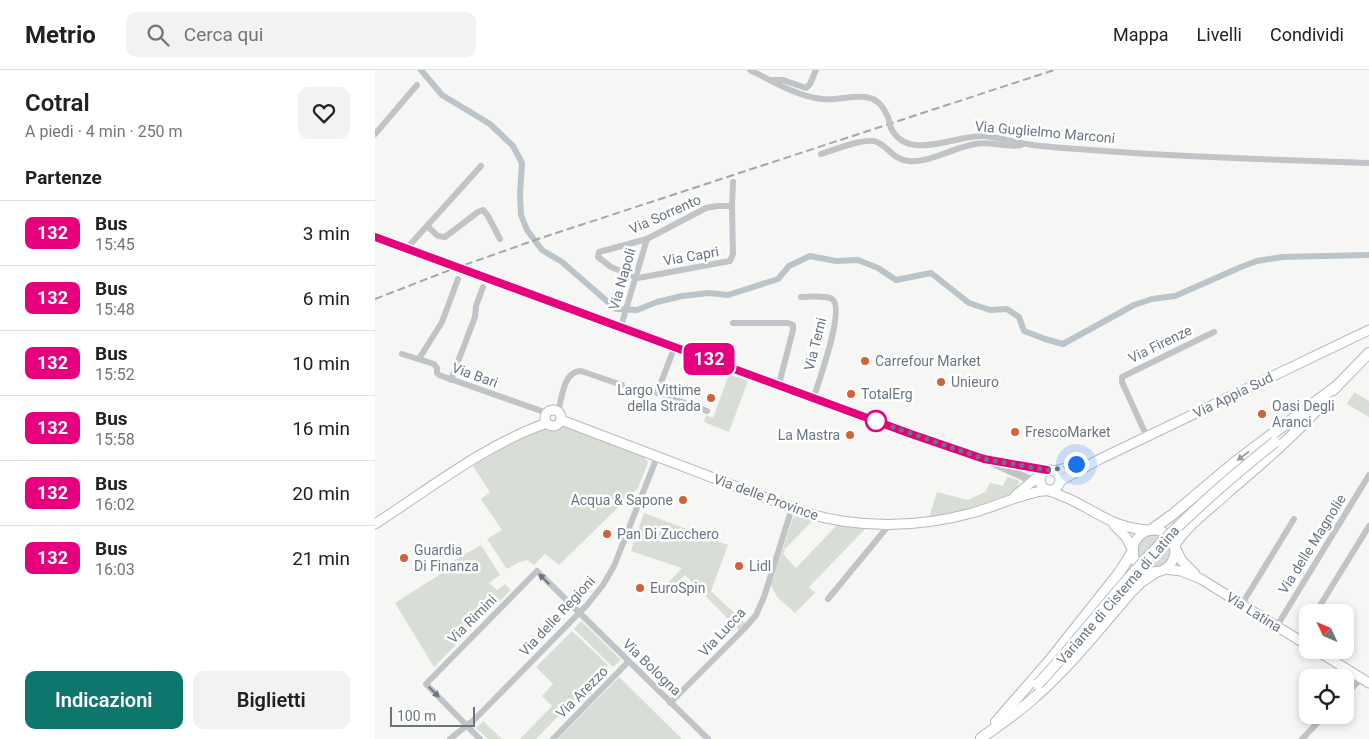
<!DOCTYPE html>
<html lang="it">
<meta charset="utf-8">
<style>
body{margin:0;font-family:Roboto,sans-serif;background:#f2f2f2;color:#202124;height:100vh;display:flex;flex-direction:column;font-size:19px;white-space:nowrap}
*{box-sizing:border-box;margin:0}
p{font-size:16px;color:#757577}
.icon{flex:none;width:28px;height:28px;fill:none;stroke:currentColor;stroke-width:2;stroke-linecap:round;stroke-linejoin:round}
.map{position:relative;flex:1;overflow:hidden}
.drawer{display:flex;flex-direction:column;background:#fff;width:375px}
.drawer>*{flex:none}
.badge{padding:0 10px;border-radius:8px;font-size:18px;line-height:32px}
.needle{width:32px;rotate:314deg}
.buttons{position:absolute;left:924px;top:534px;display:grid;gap:10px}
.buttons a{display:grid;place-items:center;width:55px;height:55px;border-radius:10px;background:#fff;box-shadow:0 2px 8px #0003;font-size:25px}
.scale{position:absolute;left:15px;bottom:12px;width:85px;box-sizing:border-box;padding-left:5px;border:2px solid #697682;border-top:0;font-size:14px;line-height:18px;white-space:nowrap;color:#697682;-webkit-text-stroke:4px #fff;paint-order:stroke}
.you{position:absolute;width:25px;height:25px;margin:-12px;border:4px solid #fff;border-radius:50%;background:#1a73e8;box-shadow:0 0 0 8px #1a73e833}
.map>.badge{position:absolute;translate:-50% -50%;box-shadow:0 0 0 2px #fff}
h2{padding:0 25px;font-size:19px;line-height:45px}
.round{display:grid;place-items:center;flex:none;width:52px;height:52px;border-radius:10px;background:#f2f2f2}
.overview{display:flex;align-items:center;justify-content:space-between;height:85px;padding:0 25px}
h1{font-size:24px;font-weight:600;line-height:38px}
.primary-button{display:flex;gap:10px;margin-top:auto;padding:10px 25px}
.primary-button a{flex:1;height:58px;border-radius:10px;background:#0f766e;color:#fff;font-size:20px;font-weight:600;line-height:58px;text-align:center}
.primary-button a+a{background:#f2f2f2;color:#202124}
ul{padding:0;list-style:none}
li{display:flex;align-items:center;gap:15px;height:65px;padding:0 25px;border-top:1px solid #e0e0e0}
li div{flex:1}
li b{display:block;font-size:19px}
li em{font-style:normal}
li .badge{min-width:55px;font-weight:700;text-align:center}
header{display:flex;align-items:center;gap:30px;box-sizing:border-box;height:70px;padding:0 25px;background:#fff;border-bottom:1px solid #e0e0e0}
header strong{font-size:24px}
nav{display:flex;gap:28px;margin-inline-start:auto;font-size:18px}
.search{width:350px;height:45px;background:#f2f2f2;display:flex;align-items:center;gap:12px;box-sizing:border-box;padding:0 18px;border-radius:10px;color:#757577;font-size:19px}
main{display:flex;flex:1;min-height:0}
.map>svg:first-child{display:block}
</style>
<header>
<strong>Metrio</strong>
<div class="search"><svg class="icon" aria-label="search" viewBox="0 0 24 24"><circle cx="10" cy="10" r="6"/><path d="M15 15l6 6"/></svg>Cerca qui</div>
<nav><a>Mappa</a><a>Livelli</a><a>Condividi</a></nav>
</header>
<main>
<section class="drawer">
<div class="overview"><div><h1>Cotral</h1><p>A piedi · 4 min · 250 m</p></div><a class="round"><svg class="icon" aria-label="heart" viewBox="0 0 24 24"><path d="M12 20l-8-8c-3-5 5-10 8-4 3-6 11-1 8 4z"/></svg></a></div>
<h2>Partenze</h2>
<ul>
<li><span class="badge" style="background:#e6007e;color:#fff">132</span><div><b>Bus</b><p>15:45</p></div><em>3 min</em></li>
<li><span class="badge" style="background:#e6007e;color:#fff">132</span><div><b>Bus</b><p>15:48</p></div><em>6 min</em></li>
<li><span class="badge" style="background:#e6007e;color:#fff">132</span><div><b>Bus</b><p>15:52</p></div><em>10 min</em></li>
<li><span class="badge" style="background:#e6007e;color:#fff">132</span><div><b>Bus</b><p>15:58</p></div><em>16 min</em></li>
<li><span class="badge" style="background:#e6007e;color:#fff">132</span><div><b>Bus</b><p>16:02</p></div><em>20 min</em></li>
<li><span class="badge" style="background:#e6007e;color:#fff">132</span><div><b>Bus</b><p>16:03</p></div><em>21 min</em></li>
</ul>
<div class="primary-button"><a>Indicazioni</a><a>Biglietti</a></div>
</section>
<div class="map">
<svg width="994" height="669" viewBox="0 0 994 669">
<rect width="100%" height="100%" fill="#f6f7f4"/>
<g fill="#d8ddd5">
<path d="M350 303 373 311 354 362 329 352 331 345 338 348 353 307 349 305Z"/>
<path d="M979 322 994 331V347L972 334Z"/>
<path d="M186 357H193L264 384 269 387 273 392 263 418 184 495 170 484 159 495 152 490 142 493 132 499 112 469 127 460 106 429 115 422 98 396C119 382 140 369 164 360 172 357 178 364 186 357Z"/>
<path d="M632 407 643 410 644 414 640 422 589 442 554 448 562 422 593 430 610 422 615 413 628 416Z"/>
<path d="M269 443 353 475 336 521 371 554 364 560 310 505 295 519 291 515 307 498 256 481Z"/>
<path d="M426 445 439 448 438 450 409 480 410 481 408 484 421 498 463 454 492 457 434 517 440 523 420 543 402 527 396 515 418 448 422 445Z"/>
<circle cx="779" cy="481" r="17"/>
<path d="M106 475 125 505 114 513 122 520 130 514 136 520 59 597 20 533 75 498 73 494Z"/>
<path d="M206 551 246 590 238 597 199 559Z"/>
<path d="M197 561 233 595 161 669H145L177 636 167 626 178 614 161 597Z"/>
<path d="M244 607 307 669H183Z"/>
<path d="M108 651 127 669H113L101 658Z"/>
</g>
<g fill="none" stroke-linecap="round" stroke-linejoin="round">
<path stroke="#bbc4c9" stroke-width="6" d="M46 0 67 25 115 54 138 76 147 93 145 124 146 145 152 160 167 180 187 192 241 239 262 240 282 232 307 226 334 223 353 225 403 209 414 196 435 186 461 191 483 190 503 198 521 210 556 203 594 233 615 240 632 239 644 247 649 261 670 269 688 274 759 235 777 229 800 226 866 197 882 191 907 187 994 185"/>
<g stroke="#b5b9bd" stroke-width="11">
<g id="secondary">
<circle cx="178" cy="348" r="8"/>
<path d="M186 350 428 442C483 459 542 458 597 443 614 439 660 418 674 421 680 422 686 426 692 428 724 442 738 459 776 460"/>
<circle cx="675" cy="410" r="10"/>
<path d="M679 401 710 393"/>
<path d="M685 411 723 390 994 260"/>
<path d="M640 426 666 404"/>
<path d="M0 454C54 419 111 374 172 353"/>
<path d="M739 455 751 467 758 481"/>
<circle cx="779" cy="481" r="21"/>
<path d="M800 477 807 491 820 504"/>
<path d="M790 499 806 501 826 509 932 575"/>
<path d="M941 580 994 613"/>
</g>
</g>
<g stroke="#b4b8bb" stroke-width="12">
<g id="primary">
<path d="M958 320 994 283"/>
<path d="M776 460 797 445 860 392 963 315"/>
<path d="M799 476C812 454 835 439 853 422 886 394 919 366 948 333"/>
<path d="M621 652 675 590 744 503 758 481"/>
<path d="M606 668C624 655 644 642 661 626 696 595 725 558 756 522L766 512 781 502"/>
</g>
</g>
<g stroke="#c0c4c7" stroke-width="6">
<path d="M375 0C397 11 423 27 447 29 464 31 482 23 498 29 506 33 509 39 513 47"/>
<path d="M397 10H408L431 18 435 14 441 0"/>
<path d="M516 58C533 93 581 64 610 66 629 68 647 75 666 76 775 86 885 89 994 93"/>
<path d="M0 64 42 15"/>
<path d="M446 84C459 80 490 67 502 72 515 78 517 89 534 91 555 93 580 77 600 74 616 71 631 78 646 75"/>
<path d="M357 136H342L331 138 272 169 224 182 223 187 236 197 263 208 355 191 358 184 357 136 358 112"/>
<path d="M52 156 63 166 70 167 103 142 108 140 113 146 125 169"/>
<path d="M32 178 106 96"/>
<path d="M426 227C435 227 450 225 457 229 471 238 443 313 439 327"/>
<path d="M358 253H413L418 255V260L404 314"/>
<path d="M246 256 272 169"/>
<path d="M300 276 282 323 332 341"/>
<path d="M27 284 59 294 62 298V303L64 305 172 343"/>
<path d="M44 289 67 252 83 209"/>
<path d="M76 310 100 247 101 236 108 217"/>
<path d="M183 342C187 329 188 301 206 301L247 315"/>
<path d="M772 367 747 312V307L839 262"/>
<path d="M453 529 514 455"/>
<path d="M867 534 919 449"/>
<path d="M941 542 994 456"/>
<path d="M902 556 994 405"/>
<path d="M925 570 932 557"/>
<path d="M970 625 987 608"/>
<path d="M295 633 369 559 381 545 389 527 417 438"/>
<path d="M75 669 101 648 212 535 228 515 239 496 282 387"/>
<path d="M105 669 51 614 162 501 333 669"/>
<path d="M178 669 253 592"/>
<path d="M927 669 950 645"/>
</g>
<g stroke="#c0c4c7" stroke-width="8">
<path d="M0 167 494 348 609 389 665 414"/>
<path d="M629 393 672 400"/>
</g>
<use href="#secondary" stroke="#fff" stroke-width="9"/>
<use href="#primary" stroke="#fff" stroke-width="10"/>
<path stroke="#a2a7ac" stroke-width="2" stroke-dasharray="8 4" stroke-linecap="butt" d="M0 229 75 200 166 168 679 0"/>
<g stroke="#b4b8bb" stroke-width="12" stroke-linecap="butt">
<path id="primary-bridge" d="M663 614C698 577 728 536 762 499 804 452 851 411 900 372"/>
</g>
<path stroke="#c0c4c7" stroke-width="6" d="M513 47 516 58"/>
<use href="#primary-bridge" stroke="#fff" stroke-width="10"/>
</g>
<defs><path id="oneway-solid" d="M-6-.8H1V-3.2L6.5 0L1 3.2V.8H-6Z" transform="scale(1.25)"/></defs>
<use fill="#969fa8" href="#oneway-solid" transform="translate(868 386) rotate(143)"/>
<g fill="#697682">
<use href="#oneway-solid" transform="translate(169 509) rotate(-135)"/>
<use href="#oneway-solid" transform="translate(59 622) rotate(45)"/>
</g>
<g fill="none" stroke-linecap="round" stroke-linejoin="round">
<g stroke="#fff" stroke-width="11">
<path id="line" d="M0 167 536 364 609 389 672 400"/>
</g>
<use href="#line" stroke="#e6007e" stroke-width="8"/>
<path stroke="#697682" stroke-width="5" stroke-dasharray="0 9" d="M501 351 609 389 672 400H678L701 394"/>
</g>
<g fill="#d16339" stroke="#fff" stroke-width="2">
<circle cx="490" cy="291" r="5"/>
<circle cx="566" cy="312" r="5"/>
<circle cx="476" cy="324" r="5"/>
<circle cx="336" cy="328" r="5"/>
<circle cx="887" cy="344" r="5"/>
<circle cx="640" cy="362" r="5"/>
<circle cx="475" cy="365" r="5"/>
<circle cx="308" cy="430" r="5"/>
<circle cx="232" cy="464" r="5"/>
<circle cx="29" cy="488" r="5"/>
<circle cx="364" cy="496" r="5"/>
<circle cx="265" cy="518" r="5"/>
</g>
<circle fill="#fff" stroke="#e6007e" stroke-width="2.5" cx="501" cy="351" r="10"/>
<g text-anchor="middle" stroke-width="5" stroke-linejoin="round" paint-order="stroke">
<g font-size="14" fill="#697682" stroke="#fff">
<text transform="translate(670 62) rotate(5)" y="5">Via Guglielmo Marconi</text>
<text transform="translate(290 144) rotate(-24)" y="5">Via Sorrento</text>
<text transform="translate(316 186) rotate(-10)" y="5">Via Capri</text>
<text transform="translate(247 209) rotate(-74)" y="5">Via Napoli</text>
<text transform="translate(440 274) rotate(-76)" y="5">Via Terni</text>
<text transform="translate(785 274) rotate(-26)" y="5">Via Firenze</text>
<text transform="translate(100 305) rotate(20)" y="5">Via Bari</text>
<text transform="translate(858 325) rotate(-26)" y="5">Via Appia Sud</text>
<text transform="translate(391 427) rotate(20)" y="5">Via delle Province</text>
<text transform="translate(937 474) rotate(-58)" y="5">Via delle Magnolie</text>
<text transform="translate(743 525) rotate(-49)" y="5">Variante di Cisterna di Latina</text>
<text transform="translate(879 542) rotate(32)" y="5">Via Latina</text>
<text transform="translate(182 546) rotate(-47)" y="5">Via delle Regioni</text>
<text transform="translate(97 549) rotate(-45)" y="5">Via Rimini</text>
<text transform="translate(347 562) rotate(-47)" y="5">Via Lucca</text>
<text transform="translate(277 597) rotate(44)" y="5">Via Bologna</text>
<text transform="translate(207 622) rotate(-45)" y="5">Via Arezzo</text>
</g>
<g font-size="14" fill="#697682" stroke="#fff" text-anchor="start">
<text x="500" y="296">Carrefour Market</text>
<text x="576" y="317">Unieuro</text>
<text x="326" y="325" text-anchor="end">Largo Vittime<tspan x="326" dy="16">della Strada</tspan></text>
<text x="486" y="329">TotalErg</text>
<text x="897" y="341">Oasi Degli<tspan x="897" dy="16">Aranci</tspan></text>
<text x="650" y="367">FrescoMarket</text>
<text x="465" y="370" text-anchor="end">La Mastra</text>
<text x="298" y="435" text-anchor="end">Acqua &amp; Sapone</text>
<text x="242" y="469">Pan Di Zucchero</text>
<text x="39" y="485">Guardia<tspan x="39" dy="16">Di Finanza</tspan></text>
<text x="374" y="501">Lidl</text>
<text x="275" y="523">EuroSpin</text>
</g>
</g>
</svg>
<div class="buttons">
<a><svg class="needle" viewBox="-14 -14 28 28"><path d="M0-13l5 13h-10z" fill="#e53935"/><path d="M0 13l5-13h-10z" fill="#757577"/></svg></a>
<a><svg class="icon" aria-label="locate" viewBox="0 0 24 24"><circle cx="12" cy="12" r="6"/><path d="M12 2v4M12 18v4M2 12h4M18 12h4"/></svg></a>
</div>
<div class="scale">100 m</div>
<div class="you" style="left:701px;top:394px"></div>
<b class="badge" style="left:334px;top:289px;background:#e6007e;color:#fff">132</b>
</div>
</main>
